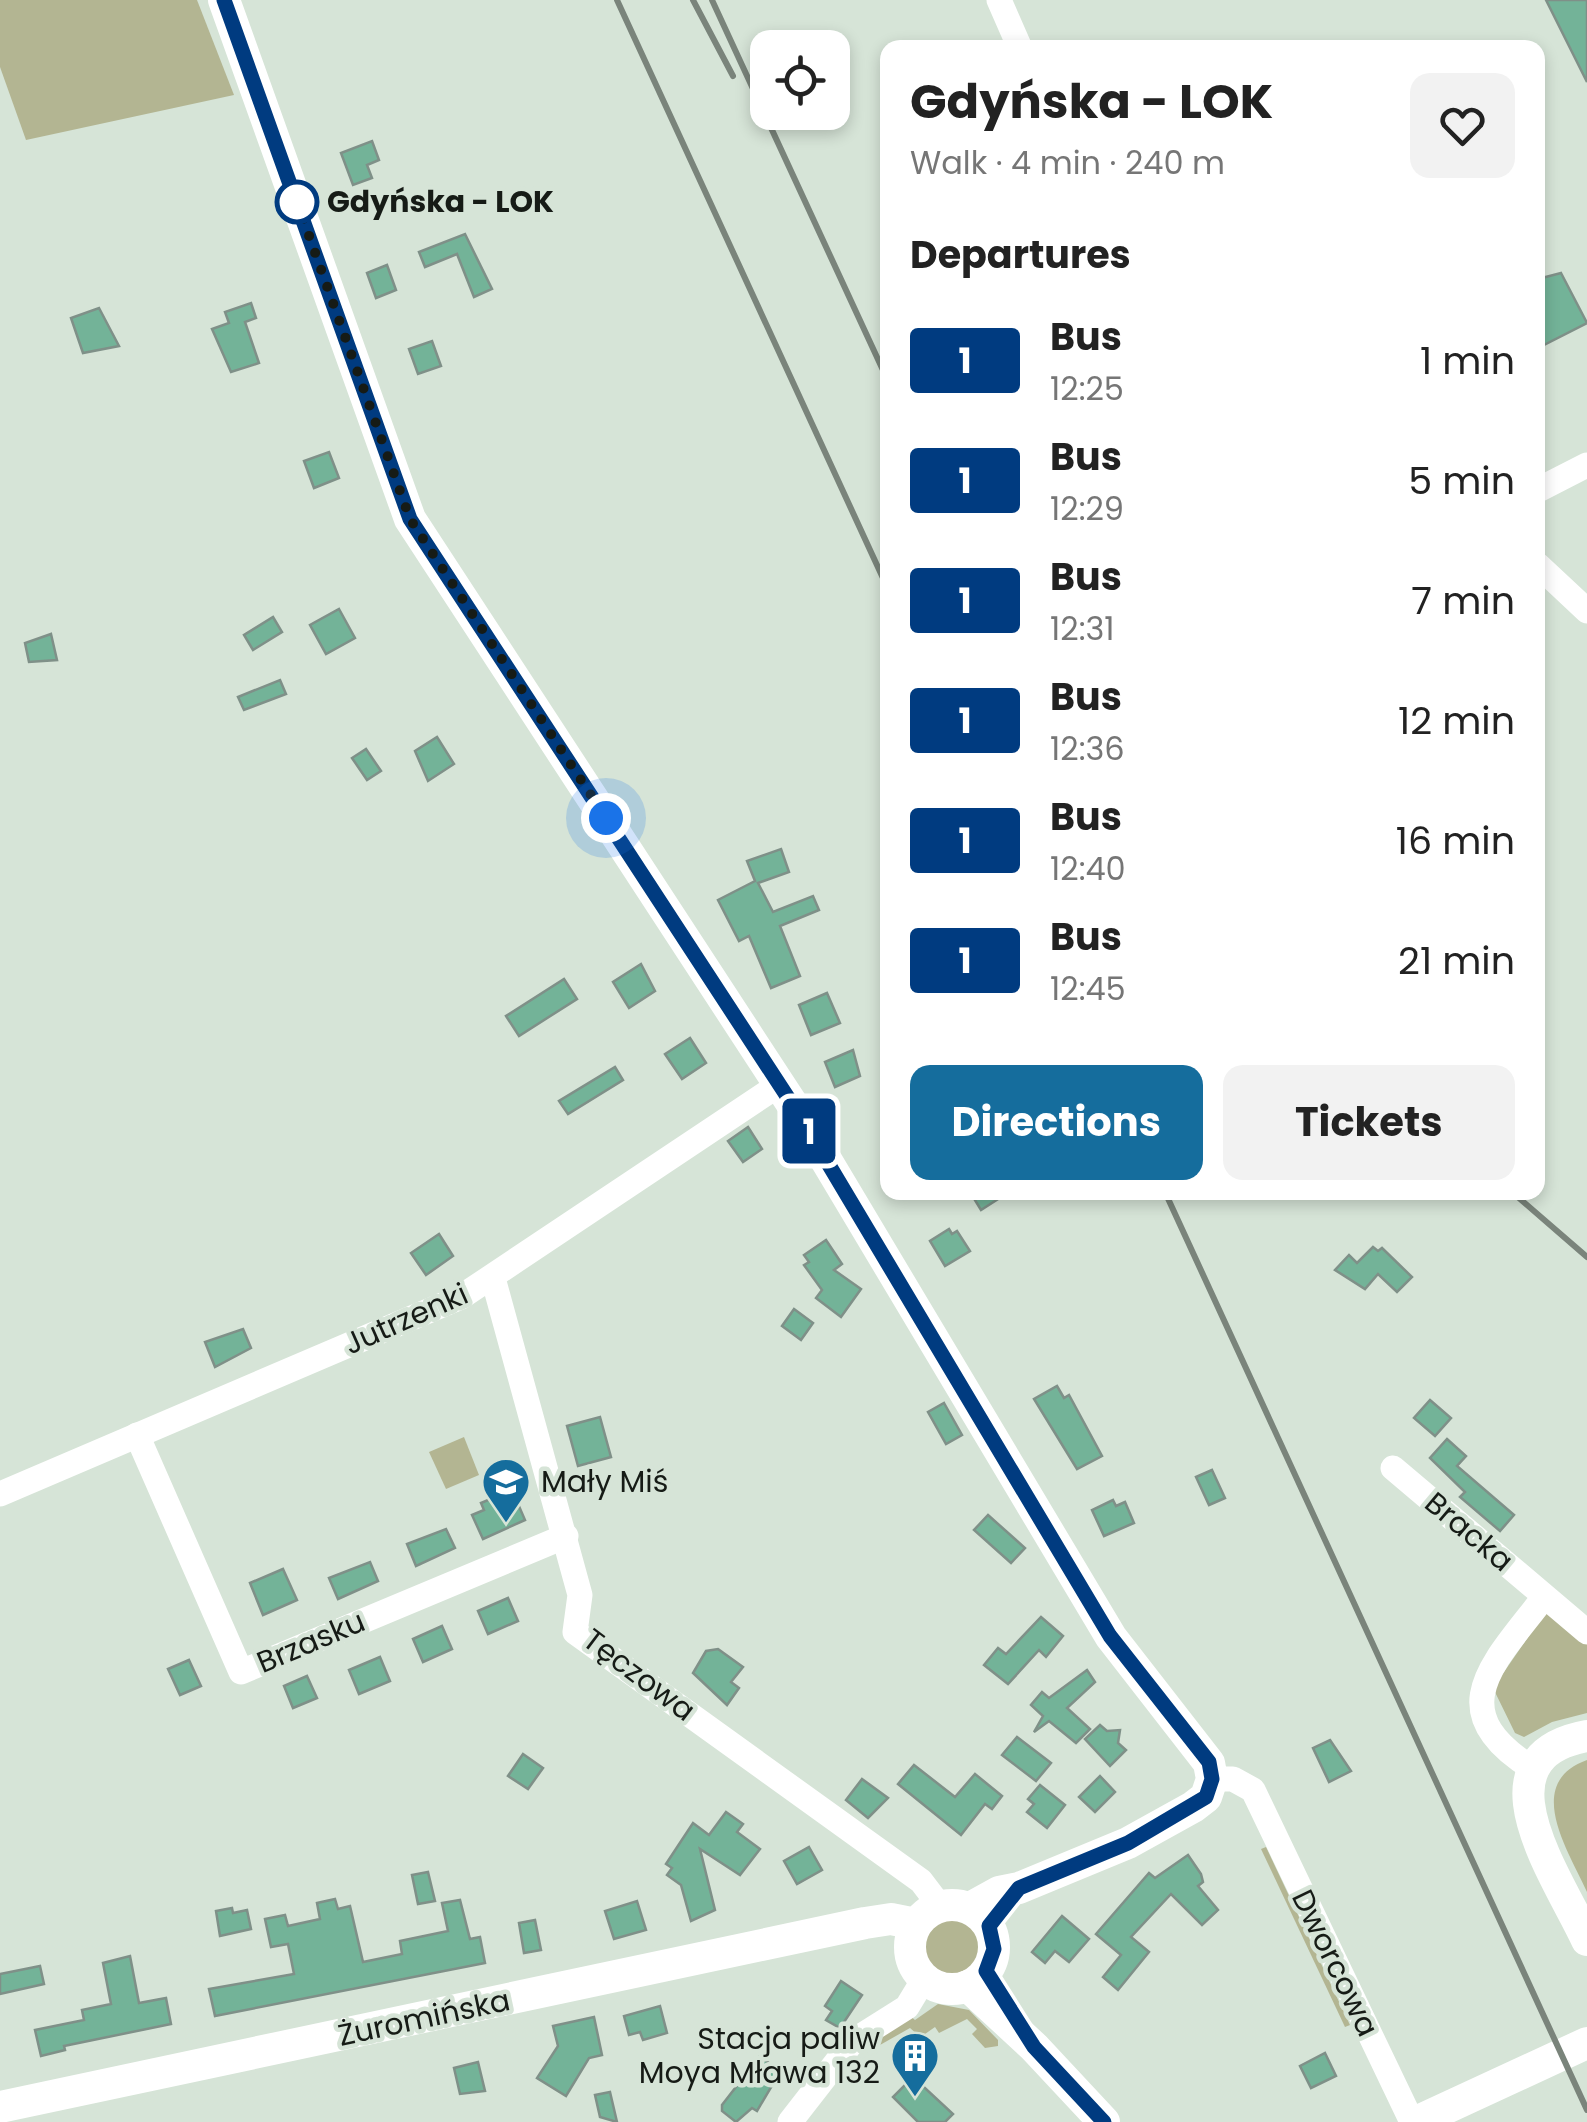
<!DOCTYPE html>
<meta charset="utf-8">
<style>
body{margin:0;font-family:Poppins,sans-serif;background:#f2f2f2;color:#222;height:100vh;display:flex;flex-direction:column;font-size:38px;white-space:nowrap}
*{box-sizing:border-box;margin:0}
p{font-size:32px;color:#767676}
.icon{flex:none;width:55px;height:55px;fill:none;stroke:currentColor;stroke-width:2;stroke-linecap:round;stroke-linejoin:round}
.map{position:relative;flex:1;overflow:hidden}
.details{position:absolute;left:880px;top:40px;width:665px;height:1160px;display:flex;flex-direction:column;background:#fff;border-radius:20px;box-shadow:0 5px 15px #0003}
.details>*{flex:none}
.badge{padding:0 20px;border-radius:8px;font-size:35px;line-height:65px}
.tools{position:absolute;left:750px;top:30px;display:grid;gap:20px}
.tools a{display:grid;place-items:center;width:100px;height:100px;border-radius:20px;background:#fff;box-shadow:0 5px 15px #0003;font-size:50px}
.you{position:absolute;width:50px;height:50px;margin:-25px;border:8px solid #fff;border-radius:50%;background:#1a73e8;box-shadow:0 0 0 15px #1a73e833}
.map>.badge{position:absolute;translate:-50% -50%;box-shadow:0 0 0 5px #fff}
h2{padding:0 30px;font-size:38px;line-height:90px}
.round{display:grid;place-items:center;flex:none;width:105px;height:105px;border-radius:20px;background:#f2f2f2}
.head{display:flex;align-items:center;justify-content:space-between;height:170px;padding:0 30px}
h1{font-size:48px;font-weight:700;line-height:75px}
.button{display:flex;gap:20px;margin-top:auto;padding:20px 30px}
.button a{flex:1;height:115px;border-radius:20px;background:#156d9d;color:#fff;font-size:40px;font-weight:700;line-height:115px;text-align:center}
.button a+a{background:#f2f2f2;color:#222}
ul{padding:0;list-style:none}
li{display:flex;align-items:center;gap:30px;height:120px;padding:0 30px}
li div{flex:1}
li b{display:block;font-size:38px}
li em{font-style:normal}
li .badge{min-width:110px;font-weight:700;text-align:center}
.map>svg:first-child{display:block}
</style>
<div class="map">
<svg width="1587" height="2122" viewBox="0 0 1587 2122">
<rect width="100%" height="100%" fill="#d6e4d7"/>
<g fill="#b3b592">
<path d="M0 0H197L234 95 26 140 0 67Z"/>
<path d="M464 1437 479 1475 446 1489 429 1452Z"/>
<path d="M1546 1611 1587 1639V1713L1552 1722 1524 1737 1515 1733 1493 1688Z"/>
<path d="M1587 1760V1892C1568 1850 1523 1783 1587 1760Z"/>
<path d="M1266 1847 1350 2025 1345 2027 1261 1849Z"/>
<circle cx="951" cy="1947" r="28"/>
<path d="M938 2004 969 2010 998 2040V2046L985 2048 972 2034 977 2029 967 2019 939 2033 935 2027 925 2034V2041L910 2028 880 2045 873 2044 909 2015 915 2020Z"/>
</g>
<g fill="#73b398" stroke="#7f9088" stroke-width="2.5">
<path d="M1546 0H1587V82Z"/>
<path d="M372 141 379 160 367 165 372 178 353 185 341 153Z"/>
<path d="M465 234 492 289 474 297 457 254 425 267 419 252Z"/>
<path d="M387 265 396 290 376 298 367 273Z"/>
<path d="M1561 273 1587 323 1538 348V279Z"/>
<path d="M251 303 256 318 245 322 259 363 231 372 212 329 229 323 225 312Z"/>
<path d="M99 308 119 346 83 353 71 318Z"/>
<path d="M432 341 441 366 418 374 409 349Z"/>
<path d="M329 452 339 478 314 488 304 461Z"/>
<path d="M339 609 355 638 326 654 310 625Z"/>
<path d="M273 617 282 632 253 650 244 635Z"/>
<path d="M51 634 57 660 29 662 25 643Z"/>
<path d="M280 680 286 694 244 710 238 697Z"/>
<path d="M437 737 454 764 428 781 415 751Z"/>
<path d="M366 749 381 771 367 780 352 758Z"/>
<path d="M781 849 789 872 758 883 773 912 813 896 819 910 780 926 800 976 771 988 749 936 739 941 718 900 755 881 747 861Z"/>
<path d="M641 964 655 991 629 1008 613 982Z"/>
<path d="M564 979 577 999 519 1036 506 1016Z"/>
<path d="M827 993 840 1023 811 1035 799 1005Z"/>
<path d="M690 1038 706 1063 682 1079 665 1054Z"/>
<path d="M853 1050 860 1076 835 1087 825 1062Z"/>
<path d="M615 1067 623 1080 568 1114 559 1101Z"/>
<path d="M748 1127 762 1149 743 1162 728 1141Z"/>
<path d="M970 1192H1009L981 1210Z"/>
<path d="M949 1229 952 1234 957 1231 970 1251 945 1266 930 1241Z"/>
<path d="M439 1234 453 1256 426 1275 411 1253Z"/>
<path d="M826 1240 842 1264 834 1270 861 1289 841 1317 816 1298 822 1290 804 1265 809 1262 804 1255Z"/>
<path d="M1373 1247 1378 1251 1382 1248 1412 1277 1397 1292 1378 1274 1365 1289 1335 1270 1349 1255 1357 1263Z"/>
<path d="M794 1309 813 1323 801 1340 782 1326Z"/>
<path d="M243 1329 251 1348 215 1367 205 1342Z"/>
<path d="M1057 1386 1064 1398 1069 1395 1102 1456 1077 1469 1034 1399Z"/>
<path d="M1430 1400 1451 1418 1435 1436 1414 1418Z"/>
<path d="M944 1403 962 1435 946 1444 928 1412Z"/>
<path d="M600 1417 611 1457 578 1466 567 1426Z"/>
<path d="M1447 1439 1466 1456 1457 1466 1514 1515 1500 1531 1460 1497 1465 1492 1430 1458Z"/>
<path d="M1212 1470 1225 1498 1209 1505 1196 1477Z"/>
<path d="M512 1490 525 1520 483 1539 472 1515 484 1510 481 1503Z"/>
<path d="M1113 1500 1116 1506 1125 1502 1134 1523 1104 1536 1092 1510Z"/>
<path d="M988 1515 1025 1548 1011 1563 974 1530Z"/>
<path d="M446 1529 455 1548 416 1566 407 1544Z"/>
<path d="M370 1562 378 1581 338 1599 329 1578Z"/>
<path d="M283 1569 297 1600 263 1615 250 1583Z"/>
<path d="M508 1598 518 1621 488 1634 478 1611Z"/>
<path d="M1041 1617 1063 1636 1046 1657 1039 1650 1008 1684 984 1665 998 1648 1006 1654Z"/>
<path d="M442 1626 452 1649 423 1662 413 1639Z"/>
<path d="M718 1649 743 1667 731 1682 739 1688 727 1705 693 1673 706 1651Z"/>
<path d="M380 1657 390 1681 359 1694 349 1670Z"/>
<path d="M189 1660 201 1686 180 1695 168 1669Z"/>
<path d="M1087 1670 1095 1682 1067 1708 1090 1729 1076 1743 1049 1721 1034 1732 1043 1716 1031 1705 1042 1692 1049 1698Z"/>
<path d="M307 1676 317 1698 293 1708 284 1686Z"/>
<path d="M1100 1725 1107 1731 1120 1730 1118 1743 1126 1750 1110 1766 1085 1739Z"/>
<path d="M1017 1737 1051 1763 1036 1781 1002 1755Z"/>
<path d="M1330 1740 1351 1771 1329 1782 1313 1748Z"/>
<path d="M523 1754 543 1768 528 1789 508 1776Z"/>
<path d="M914 1765 955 1797 975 1774 1002 1796 992 1809 985 1804 961 1835 898 1784Z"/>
<path d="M1100 1776 1115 1792 1095 1812 1079 1797Z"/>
<path d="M862 1779 888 1798 868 1818 846 1800Z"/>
<path d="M1040 1785 1065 1805 1047 1828 1027 1812 1034 1804 1028 1799Z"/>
<path d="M726 1812 743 1824 737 1832 760 1849 740 1875 700 1849 715 1910 691 1921 681 1885 667 1875 672 1868 666 1864 693 1823 709 1835Z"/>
<path d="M809 1847 822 1870 797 1884 784 1861Z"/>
<path d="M1188 1855 1201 1874 1203 1882 1198 1886 1218 1910 1202 1925 1171 1894 1131 1937 1149 1952 1118 1990 1103 1977 1121 1955 1096 1934 1149 1873 1155 1878Z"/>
<path d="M428 1872 435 1901 418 1904 412 1875Z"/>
<path d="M335 1899 338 1909 350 1906 363 1962 402 1954 400 1941 448 1931 442 1903 460 1900 470 1939 480 1937 485 1963 215 2016 209 1989 294 1974 288 1944 271 1947 265 1919 285 1915 288 1926 320 1919 317 1903Z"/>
<path d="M637 1901 646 1930 614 1939 605 1911Z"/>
<path d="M232 1908 233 1913 247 1910 251 1929 220 1936 216 1911Z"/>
<path d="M1062 1916 1089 1939 1069 1962 1055 1951 1045 1963 1032 1952Z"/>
<path d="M535 1920 541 1950 524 1953 519 1923Z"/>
<path d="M130 1956 139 2003 166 1998 171 2024 64 2046 65 2050 41 2056 35 2030 84 2020 82 2010 111 2004 103 1963Z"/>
<path d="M40 1966 44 1984 0 1994V1974Z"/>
<path d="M841 1981 862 1995 840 2028 826 2020 832 2011 825 2006Z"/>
<path d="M660 2006 667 2033 643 2040 640 2032 629 2035 624 2016Z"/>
<path d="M594 2017 602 2055 589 2058 566 2096 537 2078 558 2046 553 2026Z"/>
<path d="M1325 2053 1336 2076 1311 2088 1300 2066Z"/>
<path d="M760 2056 780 2072 757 2111 752 2108 736 2122 722 2111V2105Z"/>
<path d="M478 2062 485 2091 460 2094 454 2068Z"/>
<path d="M913 2077 953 2114 945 2122H918L893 2097Z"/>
<path d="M610 2092 617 2122 600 2117 595 2095Z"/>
</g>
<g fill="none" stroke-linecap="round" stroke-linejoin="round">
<g stroke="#fff" stroke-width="25">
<path d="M999 0 1020 48"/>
<path d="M1538 490 1587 465"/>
<path d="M1538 565 1587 611"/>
<path d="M493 1278 580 1595 575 1632 921 1881 940 1906"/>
<path d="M137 1435 241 1672 566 1536"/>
<path d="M1393 1468 1587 1632"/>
<path d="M0 1494 461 1297 780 1084"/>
<path d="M1532 1768C1438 1710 1496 1661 1544 1597"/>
<path d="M1212 1779H1233L1253 1790 1412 2122"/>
<path d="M790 2122 853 2041 907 2007 924 1979"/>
</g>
<g stroke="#fff" stroke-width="32">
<path d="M224 0 410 519 798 1113 1111 1637 1209 1763 1212 1779 1206 1797 1193 1807 1128 1843 1019 1888 999 1892 970 1908"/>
<path d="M1587 1736C1471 1757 1558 1877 1587 1940"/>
<circle cx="952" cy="1947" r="42"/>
<path d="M968 1986 1034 2047 1104 2122"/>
<path d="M0 2107 865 1923 891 1919 916 1924"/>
<path d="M1416 2122 1587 2043"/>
</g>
<g stroke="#7a847b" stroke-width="6">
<path d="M617 0 888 589"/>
<path d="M693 0 733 76"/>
<path d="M712 0 888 381"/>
<path d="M1165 1192 1587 2110"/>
<path d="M1512 1192 1587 1257"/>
</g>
</g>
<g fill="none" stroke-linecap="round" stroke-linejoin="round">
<g stroke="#fff" stroke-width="22">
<path id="line" d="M224 0 410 519 798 1113 1110 1636 1209 1762 1212 1779 1206 1797 1128 1843 1019 1888 989 1926 994 1949 986 1971 1034 2047 1104 2122"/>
</g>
<use href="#line" stroke="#003b80" stroke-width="15"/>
<path stroke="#161b16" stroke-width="10" stroke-dasharray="0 18" d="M297 202 410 519 606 818"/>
</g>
<defs>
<g id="school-pin" transform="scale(2.5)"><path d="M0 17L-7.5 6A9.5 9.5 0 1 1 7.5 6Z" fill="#156d9d" stroke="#d6e4d7"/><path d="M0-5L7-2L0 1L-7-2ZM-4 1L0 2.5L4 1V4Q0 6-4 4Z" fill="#fff"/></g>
<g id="building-pin" transform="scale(2.5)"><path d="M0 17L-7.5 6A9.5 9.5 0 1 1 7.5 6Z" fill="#156d9d" stroke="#d6e4d7"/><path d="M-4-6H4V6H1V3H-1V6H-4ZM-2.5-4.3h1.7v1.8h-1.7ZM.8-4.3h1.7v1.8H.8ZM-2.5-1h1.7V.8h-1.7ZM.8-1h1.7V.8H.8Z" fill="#fff"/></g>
</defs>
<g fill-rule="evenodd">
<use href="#school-pin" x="506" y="1482"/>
<use href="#building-pin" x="915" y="2056"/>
</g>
<circle fill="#fff" stroke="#003b80" stroke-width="5" cx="297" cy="202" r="20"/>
<g text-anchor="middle" stroke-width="9" stroke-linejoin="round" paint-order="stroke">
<g font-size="30" font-weight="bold" fill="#161b16" stroke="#d6e4d7" text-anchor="start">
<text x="327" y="212">Gdyńska - LOK</text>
</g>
<g font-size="30" fill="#161b16" stroke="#d6e4d7">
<text transform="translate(406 1319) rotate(-24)" y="10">Jutrzenki</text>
<text transform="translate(1469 1532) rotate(40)" y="10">Bracka</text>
<text transform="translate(311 1642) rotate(-23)" y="10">Brzasku</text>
<text transform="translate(639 1675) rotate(37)" y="10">Tęczowa</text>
<text transform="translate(1335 1963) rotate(64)" y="10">Dworcowa</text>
<text transform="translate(424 2018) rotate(-12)" y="10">Żuromińska</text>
</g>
<g font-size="30" fill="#161b16" stroke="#d6e4d7" text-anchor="start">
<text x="541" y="1492">Mały Miś</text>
<text x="880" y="2049" text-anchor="end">Stacja paliw<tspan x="880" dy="34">Moya Mława 132</tspan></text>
</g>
</g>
</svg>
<div class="tools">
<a><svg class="icon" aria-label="locate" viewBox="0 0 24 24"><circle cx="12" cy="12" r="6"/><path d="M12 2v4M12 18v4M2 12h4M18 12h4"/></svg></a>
</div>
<div class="you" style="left:606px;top:818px"></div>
<b class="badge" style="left:809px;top:1131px;background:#003b80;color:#fff">1</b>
<section class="details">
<div class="head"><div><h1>Gdyńska - LOK</h1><p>Walk · 4 min · 240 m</p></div><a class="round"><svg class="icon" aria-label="heart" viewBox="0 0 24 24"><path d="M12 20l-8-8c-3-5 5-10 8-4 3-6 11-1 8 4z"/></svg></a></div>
<h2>Departures</h2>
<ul>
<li><span class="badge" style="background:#003b80;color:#fff">1</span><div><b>Bus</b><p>12:25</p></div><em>1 min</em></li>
<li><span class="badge" style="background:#003b80;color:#fff">1</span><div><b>Bus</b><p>12:29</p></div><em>5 min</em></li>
<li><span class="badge" style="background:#003b80;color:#fff">1</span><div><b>Bus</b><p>12:31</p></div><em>7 min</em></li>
<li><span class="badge" style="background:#003b80;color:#fff">1</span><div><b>Bus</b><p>12:36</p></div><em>12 min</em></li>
<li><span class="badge" style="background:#003b80;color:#fff">1</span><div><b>Bus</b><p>12:40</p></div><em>16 min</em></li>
<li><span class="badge" style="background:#003b80;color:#fff">1</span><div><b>Bus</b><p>12:45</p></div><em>21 min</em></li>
</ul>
<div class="button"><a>Directions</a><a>Tickets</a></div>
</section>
</div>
